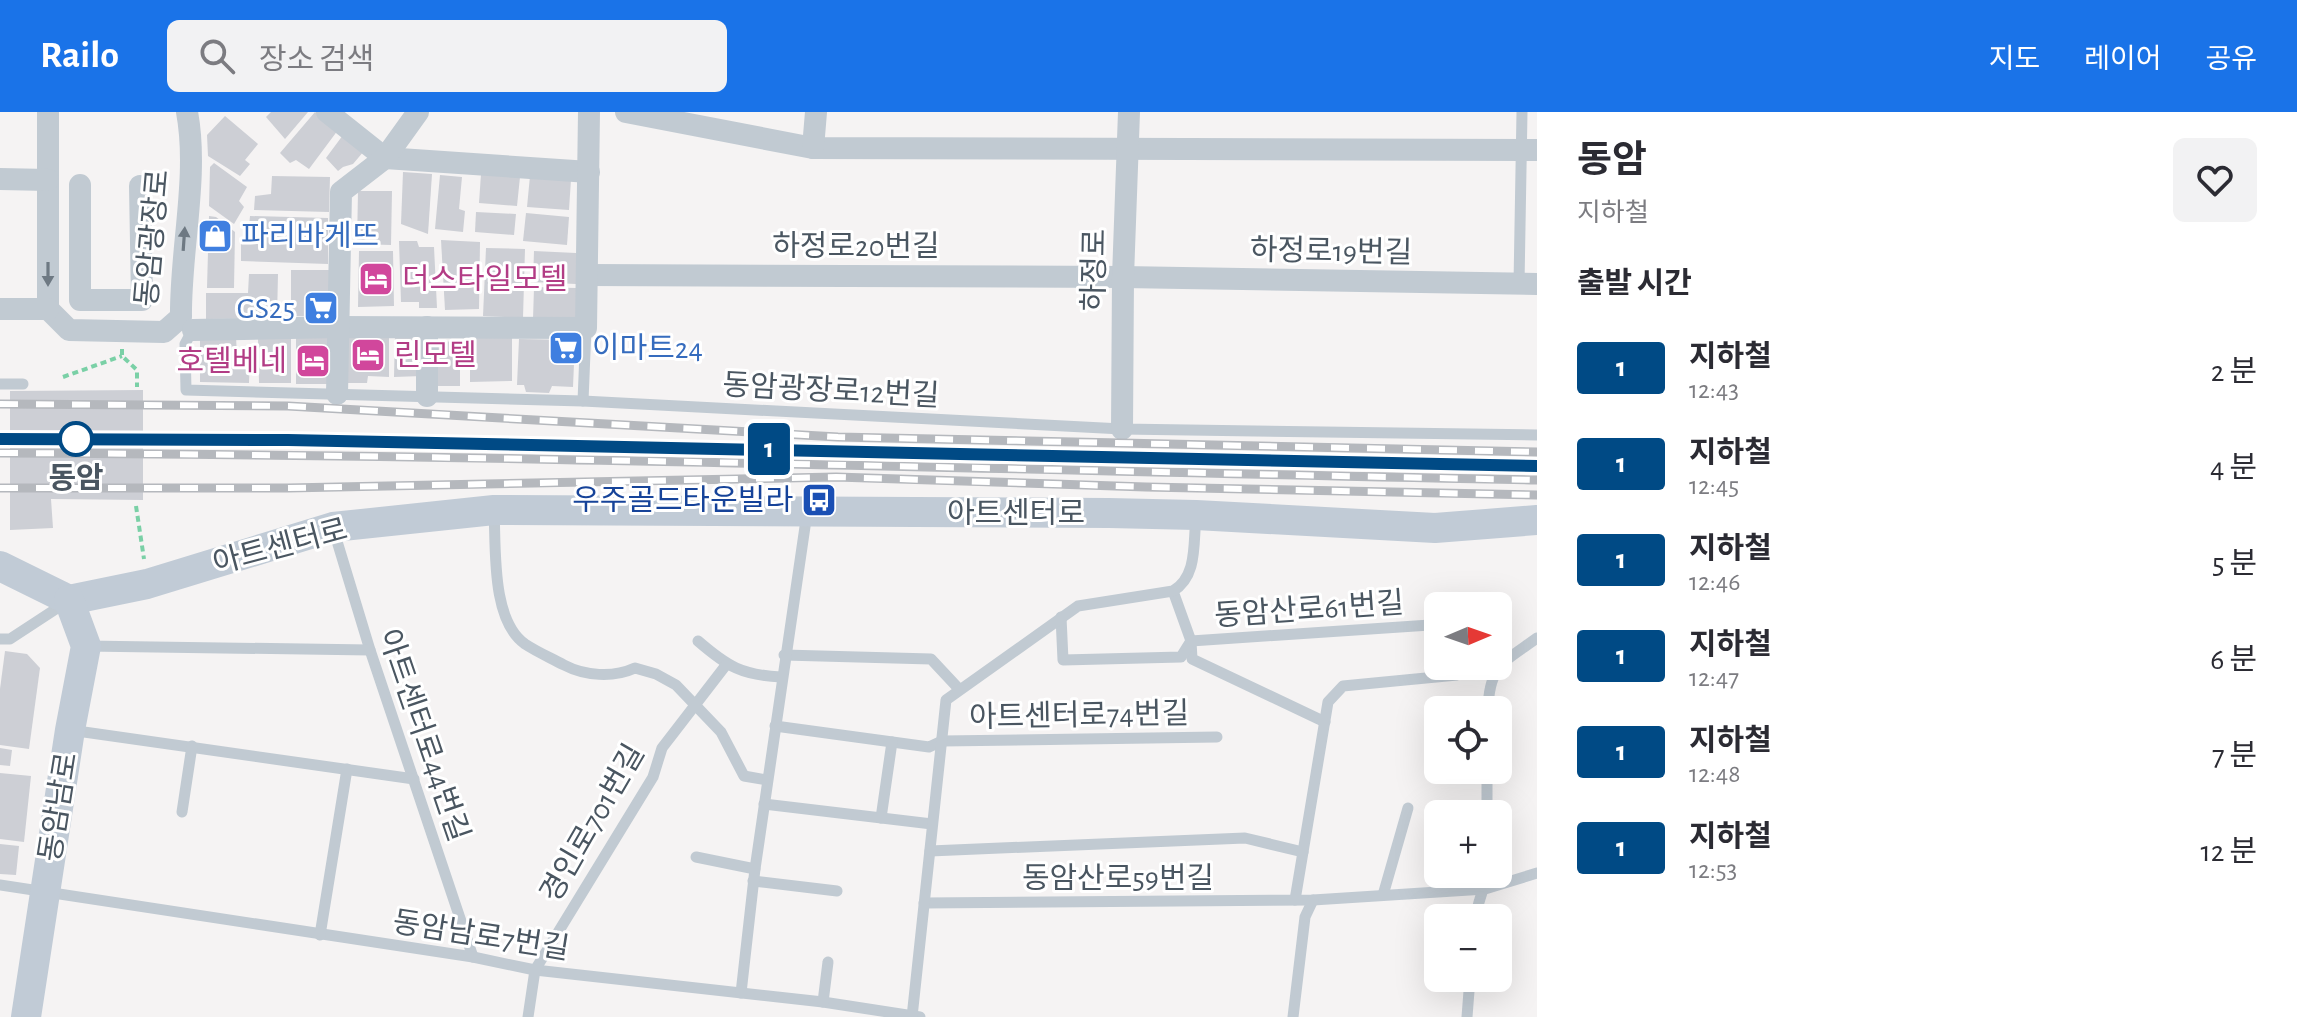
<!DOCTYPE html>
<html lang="ko">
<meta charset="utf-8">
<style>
body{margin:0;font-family:"Alegreya Sans","Noto Sans KR",sans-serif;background:#f2f2f3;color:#2b2b33;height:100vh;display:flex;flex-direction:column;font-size:30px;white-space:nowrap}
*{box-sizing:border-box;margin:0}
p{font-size:26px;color:#7c7c81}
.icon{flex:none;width:44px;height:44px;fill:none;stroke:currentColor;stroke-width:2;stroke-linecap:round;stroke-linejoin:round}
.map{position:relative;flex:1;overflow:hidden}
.side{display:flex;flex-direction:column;background:#fff;width:760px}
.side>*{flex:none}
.badge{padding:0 16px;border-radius:6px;font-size:28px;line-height:52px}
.needle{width:52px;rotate:88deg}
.fabs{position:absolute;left:1424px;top:480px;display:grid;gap:16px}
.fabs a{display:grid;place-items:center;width:88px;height:88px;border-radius:12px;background:#fff;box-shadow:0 8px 32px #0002;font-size:40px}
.map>.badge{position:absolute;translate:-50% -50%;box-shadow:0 0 0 4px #fff}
h2{padding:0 40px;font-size:30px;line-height:72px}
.round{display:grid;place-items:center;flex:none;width:84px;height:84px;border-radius:12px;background:#f2f2f3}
.overview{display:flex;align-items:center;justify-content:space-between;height:136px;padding:0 40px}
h1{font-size:38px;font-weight:700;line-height:60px}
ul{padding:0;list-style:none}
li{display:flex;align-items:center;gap:24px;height:96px;padding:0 40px}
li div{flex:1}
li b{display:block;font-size:30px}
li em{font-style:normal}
li .badge{min-width:88px;font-weight:700;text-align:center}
header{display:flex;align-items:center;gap:48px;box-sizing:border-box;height:112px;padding:0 40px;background:#1a73e8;color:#fff}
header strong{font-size:38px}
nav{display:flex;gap:44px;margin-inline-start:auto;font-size:28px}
.search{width:560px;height:72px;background:#f2f2f3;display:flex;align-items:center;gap:20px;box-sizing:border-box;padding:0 28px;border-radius:12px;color:#7c7c81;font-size:30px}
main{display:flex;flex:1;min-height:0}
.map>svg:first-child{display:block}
</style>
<header>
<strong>Railo</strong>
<div class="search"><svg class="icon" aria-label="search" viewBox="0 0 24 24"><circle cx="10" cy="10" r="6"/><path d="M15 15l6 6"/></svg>장소 검색</div>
<nav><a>지도</a><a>레이어</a><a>공유</a></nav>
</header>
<main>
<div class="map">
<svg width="1537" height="905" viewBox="0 0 1537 905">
<rect width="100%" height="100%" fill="#f5f3f3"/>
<g fill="#cdcfd5">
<path d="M271 0H308L285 27 266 5Z"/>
<path d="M315 0 338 18 309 57 296 48 290 51 280 41Z"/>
<path d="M225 4 258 32 245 48 250 52 240 64 208 44 207 23Z"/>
<path d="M343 23 364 39 353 52 343 55 338 59 326 46Z"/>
<path d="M214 51 247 75 239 89 244 95 234 112 209 94 210 55Z"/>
<path d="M403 60 432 62 428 122 401 112Z"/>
<path d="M481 62 520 65 517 94 479 91Z"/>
<path d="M440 63 462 65 459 97 465 99 463 120 435 117Z"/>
<path d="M272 64 330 65 329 100 254 98 255 84 271 82Z"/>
<path d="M530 64 571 67 569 98 527 95Z"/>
<path d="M358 79H392L391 133 357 132Z"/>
<path d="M476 100 516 102 514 123 475 120Z"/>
<path d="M526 101 569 105 567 133 523 129Z"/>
<path d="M209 104 216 105 235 120 234 176H207Z"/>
<path d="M250 104 328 106V152L241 149V125L248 126Z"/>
<path d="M441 128 480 130 479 197 445 198Z"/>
<path d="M399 129H417L419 135H434L437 196H419V190H401Z"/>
<path d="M486 136 525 137 523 206 483 204Z"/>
<path d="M359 139H393L394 194 358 195Z"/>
<path d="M534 139 576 141V172L533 170Z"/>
<rect x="291" y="158" width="40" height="46"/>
<path d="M249 162H278L277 206 206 207V181H248Z"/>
<path d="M534 175 576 176 577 209 533 208Z"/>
<path d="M347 222H389V265L368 264 367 271H346Z"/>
<path d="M395 223H422V264L394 265Z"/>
<path d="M200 224H236L237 245H250L249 271 200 270Z"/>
<path d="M470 225H512V269L470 270Z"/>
<path d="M258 226H291V271H259Z"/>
<path d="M296 226H330L329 272H296Z"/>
<path d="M519 227 575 228 573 275 552 274 549 281 526 280 524 273H517Z"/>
<path d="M433 229 460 230V274H433Z"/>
<path d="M143 278V388L51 387 53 416 10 418V279Z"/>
<path d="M5 539 27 542 40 556 29 637 0 633V577Z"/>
<path d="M0 636 12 638 10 654 0 653Z"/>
<path d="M0 661 31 664 24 730 0 727Z"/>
<path d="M0 732 19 734 16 763 0 762Z"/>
</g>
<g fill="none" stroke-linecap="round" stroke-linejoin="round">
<g stroke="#7ad0a6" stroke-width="4" stroke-dasharray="6 4" stroke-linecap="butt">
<path d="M122 237V244L137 258V275"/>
<path d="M63 265 122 244"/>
<path d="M136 394 144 447"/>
</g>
<g stroke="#c1cad2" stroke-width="11">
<path d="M1519 172 1522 0"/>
<path d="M193 217 185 232 186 278 583 289 1122 317 1537 323"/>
<path d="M0 272H23"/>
<path d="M583 289 586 216"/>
<path d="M494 398C496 436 491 508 525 532 537 540 551 546 564 553 585 564 613 566 635 556L656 562 676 573 721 620 744 664 767 668"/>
<path d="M333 416 370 538 473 845"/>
<path d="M1173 479 1191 529 1192 547 1325 610"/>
<path d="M1061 505 1063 548 1181 545 1191 529 1430 513"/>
<path d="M0 527H10L65 491"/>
<path d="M698 529C728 555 742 563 781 565"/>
<path d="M86 534 370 538"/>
<path d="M784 543 931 547 959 577"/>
<path d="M1488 598C1489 553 1504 550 1537 526"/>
<path d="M775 614 929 635 942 629 1217 625"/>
<path d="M70 618 414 667"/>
<path d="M764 692 932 712"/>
<path d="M182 700 192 634"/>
<path d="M1487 702V658"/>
<path d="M881 706 892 630"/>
<path d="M930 739 1245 726 1303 740"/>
<path d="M696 745 755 757"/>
<path d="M753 769 837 779"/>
<path d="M0 773 473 845 535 858 823 890 920 905"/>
<path d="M1383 783 1408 696"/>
<path d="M1295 788 1328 590 1343 574 1457 563"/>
<path d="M924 791 1313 788 1485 777 1537 761"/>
<path d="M1476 806C1477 789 1485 778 1486 762"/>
<path d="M320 823 347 657"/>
<path d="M741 881 755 757 807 401"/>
<path d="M823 890 828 850"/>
<path d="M528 905 535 858 653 665 662 636 726 553"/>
<path d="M912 905 946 588 1078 494 1173 479C1198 464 1193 431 1196 405"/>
<path d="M1293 905 1305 805 1313 788"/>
<path d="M1467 905 1470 866"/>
</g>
<g stroke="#c1cad2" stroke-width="22">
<path d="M48 0V197L69 218 164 220 181 205C180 139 199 64 187 0"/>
<path d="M327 0 385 46 589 60"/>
<path d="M626 0 813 36 1537 38"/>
<path d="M813 36 816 0"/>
<path d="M0 67 48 68"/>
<path d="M80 73V188H142L140 74"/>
<path d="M588 163 1123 165 1537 172"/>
<path d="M0 197H48"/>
<path d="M427 215V284"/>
<path d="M193 218 339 215 586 216 589 0"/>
<path d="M337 282 341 80 385 46 418 0"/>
<path d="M1122 317 1123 165 1129 0"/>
</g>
<g stroke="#c1cbd6" stroke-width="30">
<path d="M0 454 69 488"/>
<path d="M69 488 147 472 333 415 494 398 1109 401 1196 403 1435 416 1537 408"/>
<path d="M26 905 70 618 86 534 69 488"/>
</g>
<g stroke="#b5b8bd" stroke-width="9">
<g id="rail">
<path d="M0 292 288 294 838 325 1537 340"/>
<path d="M0 327 288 328 1537 354"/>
<path d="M0 341C513 343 1025 358 1537 368"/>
<path d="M0 376H288L836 365 1146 375 1537 383"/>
</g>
</g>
<use href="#rail" stroke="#fff" stroke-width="6" stroke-dasharray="18" stroke-linecap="butt"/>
</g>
<defs><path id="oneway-solid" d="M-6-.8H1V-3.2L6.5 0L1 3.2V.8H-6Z" transform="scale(2)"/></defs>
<g fill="#6e7983">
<use href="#oneway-solid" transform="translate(184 127) rotate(-86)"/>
<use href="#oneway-solid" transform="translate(48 162) rotate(90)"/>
</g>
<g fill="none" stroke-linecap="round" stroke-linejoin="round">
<g stroke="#fff" stroke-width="18">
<path id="line" d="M0 327 288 328 1537 354"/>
</g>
<use href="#line" stroke="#004a85" stroke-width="12"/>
</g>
<defs>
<g id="shop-square" transform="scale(1.8)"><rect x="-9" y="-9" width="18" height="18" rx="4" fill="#3f7fe0" stroke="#fff"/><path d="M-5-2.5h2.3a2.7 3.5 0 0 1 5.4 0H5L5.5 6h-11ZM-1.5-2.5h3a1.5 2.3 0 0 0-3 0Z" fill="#fff"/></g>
<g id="hotel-square" transform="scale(1.8)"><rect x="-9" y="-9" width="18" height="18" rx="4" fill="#d1479c" stroke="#fff"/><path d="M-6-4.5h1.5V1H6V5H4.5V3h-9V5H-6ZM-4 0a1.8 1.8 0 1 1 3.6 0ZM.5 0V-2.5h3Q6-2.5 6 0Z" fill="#fff"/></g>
<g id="supermarket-square" transform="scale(1.8)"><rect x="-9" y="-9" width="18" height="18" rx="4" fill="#3f7fe0" stroke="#fff"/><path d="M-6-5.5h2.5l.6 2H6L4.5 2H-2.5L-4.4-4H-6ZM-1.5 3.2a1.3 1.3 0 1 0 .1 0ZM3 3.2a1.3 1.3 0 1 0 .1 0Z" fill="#fff"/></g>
<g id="bus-square" transform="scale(1.8)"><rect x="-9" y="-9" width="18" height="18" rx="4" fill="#1a4fb4" stroke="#fff"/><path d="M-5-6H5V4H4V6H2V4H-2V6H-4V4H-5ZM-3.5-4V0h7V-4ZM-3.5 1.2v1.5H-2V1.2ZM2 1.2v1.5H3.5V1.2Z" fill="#fff"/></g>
</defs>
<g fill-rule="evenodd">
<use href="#shop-square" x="215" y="124"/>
<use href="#hotel-square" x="376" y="167"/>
<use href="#supermarket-square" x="321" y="196"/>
<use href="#supermarket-square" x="566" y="236"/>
<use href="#hotel-square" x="368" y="243"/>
<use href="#hotel-square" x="313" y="249"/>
<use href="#bus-square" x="819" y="388"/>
</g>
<circle fill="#fff" stroke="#004a85" stroke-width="4" cx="76" cy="327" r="16"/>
<g text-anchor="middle" stroke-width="6" stroke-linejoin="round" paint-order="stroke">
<g font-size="30" fill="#366cbe" stroke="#fff" text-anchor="start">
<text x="241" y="134">파리바게뜨</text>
<text x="295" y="206" text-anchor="end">GS25</text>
<text x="592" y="246">이마트24</text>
</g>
<g font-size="30" fill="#4a5661" stroke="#fff">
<text transform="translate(152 126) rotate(-85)" y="10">동암광장로</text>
<text x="856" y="144">하정로20번길</text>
<text transform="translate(1331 139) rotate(1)" y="10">하정로19번길</text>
<text transform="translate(1094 158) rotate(-89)" y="10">하정로</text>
<text transform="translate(831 278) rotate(3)" y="10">동암광장로12번길</text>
<text x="1016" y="411">아트센터로</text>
<text transform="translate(280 434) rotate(-15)" y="10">아트센터로</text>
<text transform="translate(1309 497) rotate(-4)" y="10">동암산로61번길</text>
<text transform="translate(1079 603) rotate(-1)" y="10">아트센터로74번길</text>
<text transform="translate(424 623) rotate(71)" y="10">아트센터로44번길</text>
<text transform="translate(58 695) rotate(-81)" y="10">동암남로</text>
<text transform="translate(592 711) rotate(-60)" y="10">경인로701번길</text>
<text x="1118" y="776">동암산로59번길</text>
<text transform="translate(481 823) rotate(9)" y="10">동암남로7번길</text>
</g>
<g font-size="30" fill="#b23c85" stroke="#fff" text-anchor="start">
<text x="402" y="177">더스타일모텔</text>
<text x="394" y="253">린모텔</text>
<text x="287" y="259" text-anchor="end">호텔베네</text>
</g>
<g font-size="30" font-weight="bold" fill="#4a5661" stroke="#fff">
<text x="76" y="376">동암</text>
</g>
<g font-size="30" fill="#164399" stroke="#fff" text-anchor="end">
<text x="793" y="398">우주골드타운빌라</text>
</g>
</g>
</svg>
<div class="fabs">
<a><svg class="needle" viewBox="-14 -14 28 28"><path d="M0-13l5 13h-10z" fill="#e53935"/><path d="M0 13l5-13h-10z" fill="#7c7c81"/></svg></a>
<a><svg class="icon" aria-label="locate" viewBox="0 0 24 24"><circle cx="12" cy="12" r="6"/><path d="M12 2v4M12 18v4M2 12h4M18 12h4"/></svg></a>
<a>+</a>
<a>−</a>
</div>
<b class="badge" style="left:769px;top:337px;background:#004a85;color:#fff">1</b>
</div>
<section class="side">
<div class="overview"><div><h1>동암</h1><p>지하철</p></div><a class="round"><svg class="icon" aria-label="heart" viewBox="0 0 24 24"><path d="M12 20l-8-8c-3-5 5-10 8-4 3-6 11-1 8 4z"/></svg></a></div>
<h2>출발 시간</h2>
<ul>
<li><span class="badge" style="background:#004a85;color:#fff">1</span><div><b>지하철</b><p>12:43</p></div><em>2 분</em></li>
<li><span class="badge" style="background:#004a85;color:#fff">1</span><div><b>지하철</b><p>12:45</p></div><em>4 분</em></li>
<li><span class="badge" style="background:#004a85;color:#fff">1</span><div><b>지하철</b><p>12:46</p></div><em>5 분</em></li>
<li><span class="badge" style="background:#004a85;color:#fff">1</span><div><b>지하철</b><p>12:47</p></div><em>6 분</em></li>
<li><span class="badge" style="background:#004a85;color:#fff">1</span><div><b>지하철</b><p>12:48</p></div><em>7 분</em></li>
<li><span class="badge" style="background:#004a85;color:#fff">1</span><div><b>지하철</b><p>12:53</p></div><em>12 분</em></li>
</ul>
</section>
</main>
